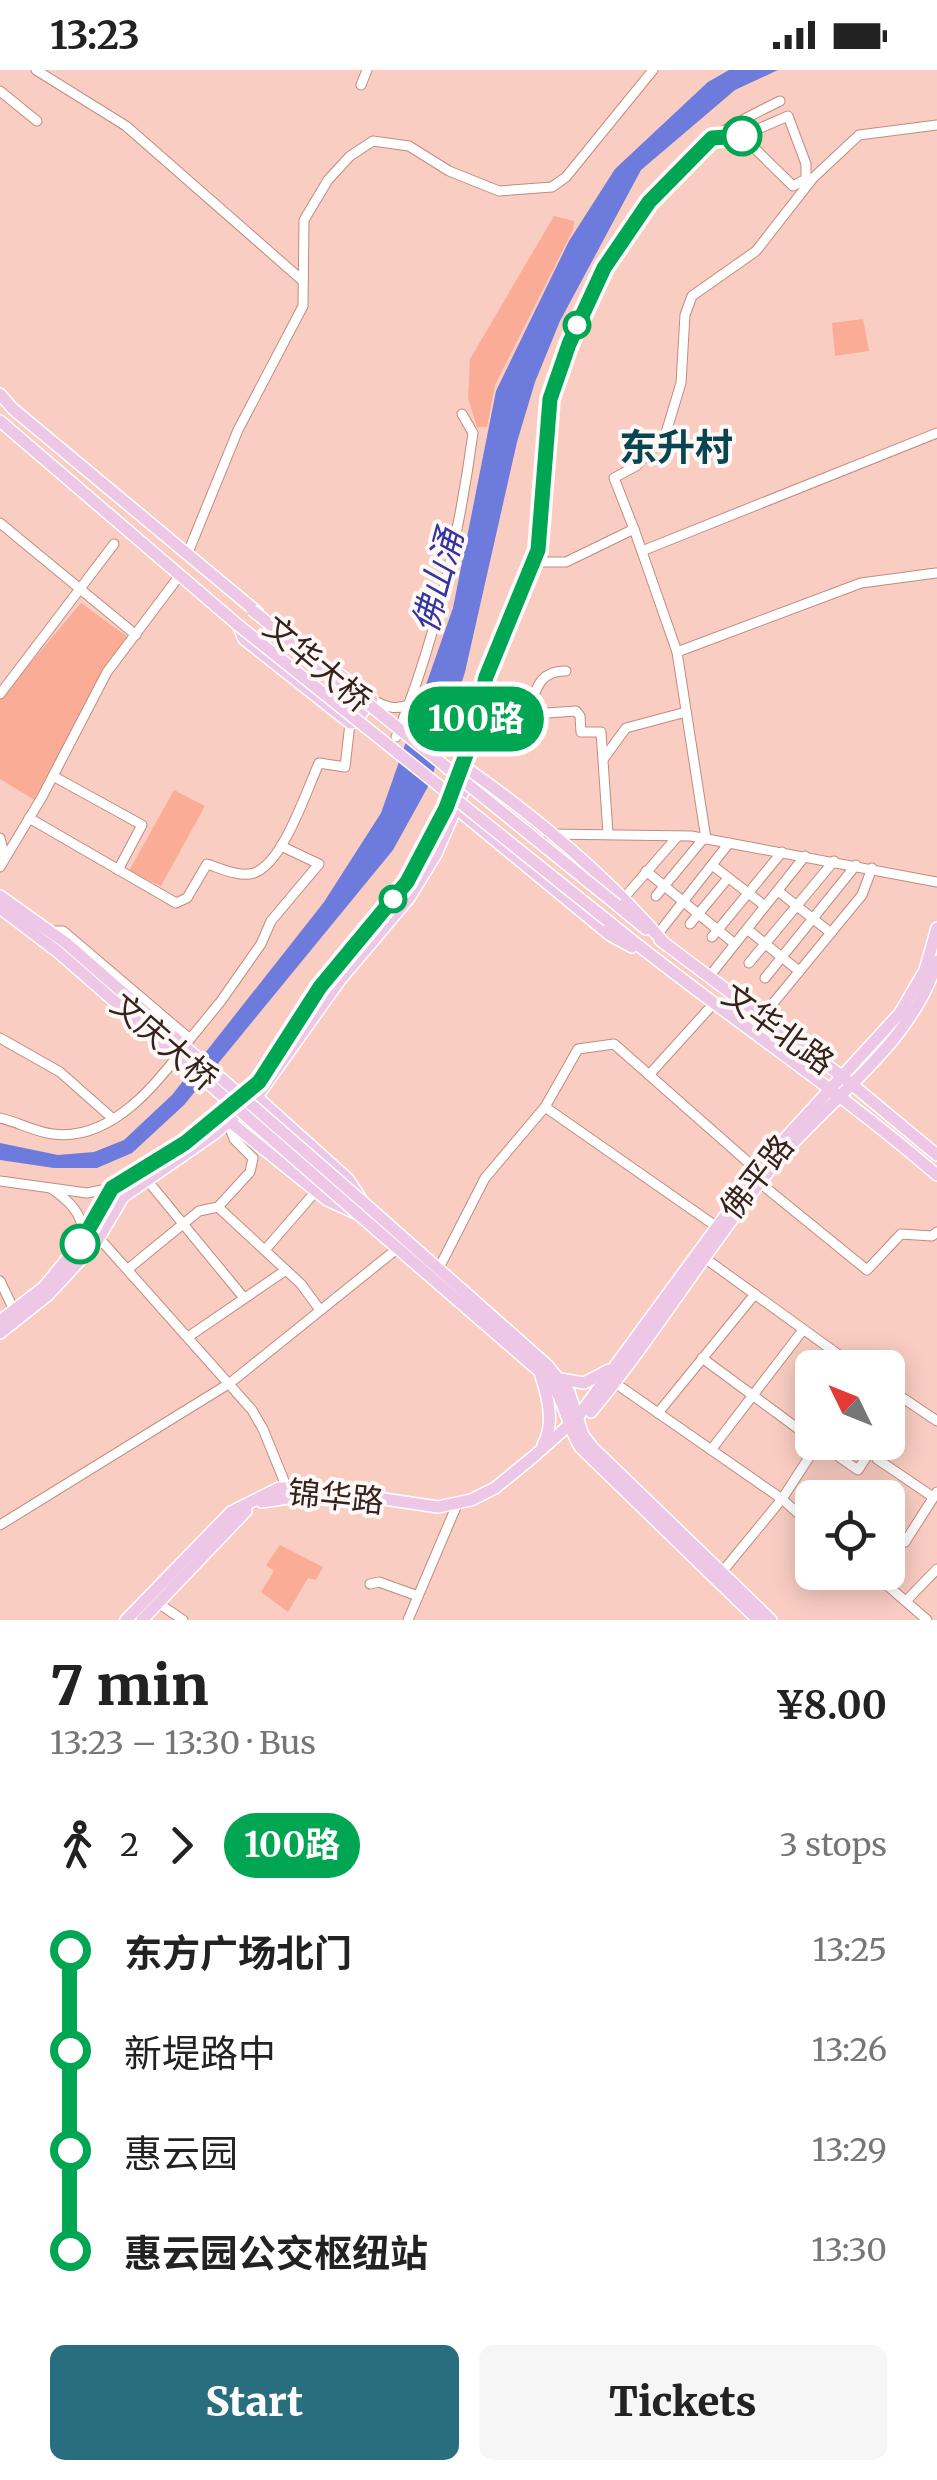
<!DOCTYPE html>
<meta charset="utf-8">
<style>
body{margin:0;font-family:Merriweather,"Noto Sans SC",serif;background:#f6f6f6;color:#222;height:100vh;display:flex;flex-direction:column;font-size:38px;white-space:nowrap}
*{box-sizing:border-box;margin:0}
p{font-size:32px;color:#767676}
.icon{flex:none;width:55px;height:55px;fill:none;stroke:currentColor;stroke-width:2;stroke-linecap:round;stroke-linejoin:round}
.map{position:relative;height:1550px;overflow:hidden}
.details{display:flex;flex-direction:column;background:#fff;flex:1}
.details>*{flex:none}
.badge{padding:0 20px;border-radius:32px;font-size:35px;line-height:65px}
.needle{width:65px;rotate:313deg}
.controls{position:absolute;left:795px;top:1280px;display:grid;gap:20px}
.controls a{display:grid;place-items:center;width:110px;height:110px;border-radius:15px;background:#fff;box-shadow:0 5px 25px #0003;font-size:50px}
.map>.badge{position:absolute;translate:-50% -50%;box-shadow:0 0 0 5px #fff}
.legs{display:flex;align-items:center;gap:15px;height:110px;padding:0 50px;font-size:32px}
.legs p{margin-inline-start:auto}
.overview{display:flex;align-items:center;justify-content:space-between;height:170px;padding:0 50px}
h1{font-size:55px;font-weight:800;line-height:75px}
.primary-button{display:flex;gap:20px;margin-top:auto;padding:20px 50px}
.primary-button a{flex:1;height:115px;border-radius:15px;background:#296e7e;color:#fff;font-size:40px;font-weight:800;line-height:115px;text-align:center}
.primary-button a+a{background:#f6f6f6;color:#222}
ul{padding:0 50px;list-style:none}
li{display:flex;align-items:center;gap:35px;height:100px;font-size:38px}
li i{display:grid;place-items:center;width:15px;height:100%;margin:0 12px;background:currentColor}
li i::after{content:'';width:25px;height:25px;margin:-12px;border:8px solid;border-radius:50%;background:#fff}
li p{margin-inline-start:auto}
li:first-child i{background:linear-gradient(#0000 50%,currentColor 0)}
li:last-child i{background:linear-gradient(currentColor 50%,#0000 0)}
.status{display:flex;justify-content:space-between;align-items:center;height:70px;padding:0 50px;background:#fff;direction:ltr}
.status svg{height:28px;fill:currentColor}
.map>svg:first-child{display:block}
</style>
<div class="status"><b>13:23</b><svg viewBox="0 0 49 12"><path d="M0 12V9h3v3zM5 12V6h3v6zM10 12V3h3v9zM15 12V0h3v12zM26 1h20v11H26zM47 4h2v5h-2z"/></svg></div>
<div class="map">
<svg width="937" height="1550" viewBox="0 0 937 1550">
<rect width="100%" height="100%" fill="#facdc2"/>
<g fill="#faac97">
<path d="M554 146 574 151 573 160 495 315 487 357H477L468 328 470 289Z"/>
<path d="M863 249 869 281 835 286 832 253Z"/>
<path d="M81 533 132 570 107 602 38 732 0 709V629Z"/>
<path d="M174 720 205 736 161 816 129 801Z"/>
<path d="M280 1475 323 1497 316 1510 308 1508 288 1542 261 1522 274 1501 266 1495Z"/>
</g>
<path fill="#6d7bdc" d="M729 0H778L735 20 641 100 560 251 535 312 517 372 465 602 430 713 393 780 184 1035 132 1083 97 1098H54L0 1090V1073L58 1085 94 1082 124 1070 172 1025 324 832 381 743 453 538 496 321 569 171 615 99 708 12Z"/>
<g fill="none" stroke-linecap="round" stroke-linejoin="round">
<g stroke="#c08c7e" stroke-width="11">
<g id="minor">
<path d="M36 0 126 56 303 211"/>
<path d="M361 15 367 0"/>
<path d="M0 21 37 51"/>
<path d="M715 68 742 66 788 46 806 94V109L793 116 742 66"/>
<path d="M0 453 136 565"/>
<path d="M634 459 614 408 636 396 665 366 681 313 685 245 692 226 756 181 813 108 859 65 937 55"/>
<path d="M642 481 937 363"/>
<path d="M187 485 238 360 303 236 304 150 328 110 350 86 373 71 409 76 449 101 499 121 552 117 566 107 653 0"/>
<path d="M534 492H566L634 459 677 582 706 769"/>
<path d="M677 582 861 513 936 503"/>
<path d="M566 601C540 600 536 619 529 639L533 644 576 641 580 646 581 662H601L608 763"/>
<path d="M0 624 114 474"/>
<path d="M372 629C385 637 396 641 410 634"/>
<path d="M396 667C436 570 459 466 473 363L462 344"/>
<path d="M604 688 626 658 686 642"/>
<path d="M462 695C473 666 476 636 486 607 501 564 529 525 538 480 549 431 539 378 550 328 570 241 641 120 713 68 734 53 758 42 780 31"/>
<path d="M53 706 142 755 118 800"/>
<path d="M29 748 176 833 187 828 207 794C220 798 240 808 254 803 283 793 306 722 319 693L345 697 350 653"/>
<path d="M549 764 691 766 937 812"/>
<path d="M0 768 3 780 0 785"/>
<path d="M712 795 765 836"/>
<path d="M0 797 42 727 107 602 180 505"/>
<path d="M646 801 735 874"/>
<path d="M778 821 831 863"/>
<path d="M656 826 704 768"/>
<path d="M623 829 677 767"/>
<path d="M690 854 728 808"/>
<path d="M747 859 799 901"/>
<path d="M657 865 729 773"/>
<path d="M712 867 782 782"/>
<path d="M749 893 834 791"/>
<path d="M708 908 805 786"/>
<path d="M765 908 856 795"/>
<path d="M761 948 862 825 872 798"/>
<path d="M0 968 60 1002 112 1048"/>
<path d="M190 969 221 931 261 874 271 851 319 794 281 776"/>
<path d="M649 1005 715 932"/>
<path d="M545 1037 717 1157"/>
<path d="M0 1048C18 1052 35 1062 53 1064 112 1072 160 1011 190 969L63 861H49"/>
<path d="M147 1110 244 1228"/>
<path d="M0 1111 87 1123 112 1118"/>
<path d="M760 1113 867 1200 901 1164 932 1166 937 1162"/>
<path d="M52 1119C68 1130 85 1145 82 1166"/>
<path d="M218 1137 250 1102 253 1088 234 1069 227 1050"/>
<path d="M99 1168 252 1340 263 1359 289 1423"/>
<path d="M265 1180 316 1121"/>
<path d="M706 1189 857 1298"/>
<path d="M439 1198 485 1108 545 1037 578 979 614 974 757 1100"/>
<path d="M128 1199 199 1141 218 1137 301 1214 320 1240"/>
<path d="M0 1211 14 1240"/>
<path d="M188 1267 286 1200"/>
<path d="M702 1288 812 1369"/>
<path d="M615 1313 782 1429 812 1456"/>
<path d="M888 1318 937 1351"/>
<path d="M658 1343 755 1224"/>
<path d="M818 1372 858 1400 876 1372"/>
<path d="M711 1380 803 1260"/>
<path d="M877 1389 933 1427"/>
<path d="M0 1455 230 1313 398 1178"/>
<path d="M888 1459 905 1472 937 1422"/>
<path d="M722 1502 782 1429 819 1372"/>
<path d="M872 1502 927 1550"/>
<path d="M370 1514 379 1512 418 1526"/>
<path d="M907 1530 937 1499"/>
<path d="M158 1533 183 1550"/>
<path d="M408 1550 456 1437"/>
</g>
</g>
<g stroke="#fff" stroke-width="14">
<g id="major">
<path d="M0 324 13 339 257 542"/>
<path d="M0 351 238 555 244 569 350 653 355 652 372 629 339 604"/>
<path d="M451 734 610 865 632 877"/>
<path d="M0 826 66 873"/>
<path d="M617 835 646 859"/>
<path d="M0 838 58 882"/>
<path d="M608 851C715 939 832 1014 937 1105"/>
<path d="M660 870 843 1007 937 1085"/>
<path d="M249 1020 348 1109 363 1132 547 1295 569 1322 583 1365 593 1378 771 1550"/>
<path d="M229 1051 327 1130 358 1144 546 1307C565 1327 566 1354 580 1377L758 1550"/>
<path d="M112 1118 185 1073 259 1012 320 917 407 813 445 738 462 695C535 746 608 807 666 875"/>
<path d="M0 1251 44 1217 80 1173 112 1118"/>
<path d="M0 1263 48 1225 96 1173 123 1127 214 1064 256 1028 340 910 409 828 436 784 470 706"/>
<path d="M541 1306C548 1327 555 1354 543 1375"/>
<path d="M561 1309 584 1313 609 1300"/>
<path d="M591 1342C656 1264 708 1176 772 1097 826 1030 911 977 937 891"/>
<path d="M262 1432 308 1425"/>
<path d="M126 1550 231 1442 279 1418H309L438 1437 471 1430 495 1418 533 1387 577 1348 769 1086 900 943 925 900 937 858"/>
<path d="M142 1550 246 1441"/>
</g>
</g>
<use href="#minor" stroke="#fff" stroke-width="9"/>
<use href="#major" stroke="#efc7e6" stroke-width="11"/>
<g stroke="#fff" stroke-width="14" stroke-linecap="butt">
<g id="major-bridge">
<path d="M252 540 617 835"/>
<path d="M238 555 608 851"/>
<path d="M66 873 363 1132"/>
<path d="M58 882 358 1144"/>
</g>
</g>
<use href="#major-bridge" stroke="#efc7e6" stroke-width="11"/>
</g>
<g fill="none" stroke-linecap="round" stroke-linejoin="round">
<g stroke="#fff" stroke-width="22">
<path id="line-1" d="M80 1174 112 1118 185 1073 259 1012 320 917 407 812 446 738 470 674 486 607 538 480 550 329 569 274 604 198 649 132 712 68 742 66"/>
</g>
<use href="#line-1" stroke="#00a651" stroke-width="15"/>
</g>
<g fill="#fff" stroke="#00a651" stroke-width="5">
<circle cx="742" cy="66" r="18"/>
<circle cx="577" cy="255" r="12"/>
<circle cx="393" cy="829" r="12"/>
<circle cx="80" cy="1174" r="18"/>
</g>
<g text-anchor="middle" stroke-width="8" stroke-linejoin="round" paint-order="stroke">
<g font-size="32" fill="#36211c" stroke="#fef9f7">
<text transform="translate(317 594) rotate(40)" y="11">文华大桥</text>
<text transform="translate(778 959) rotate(36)" y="11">文华北路</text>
<text transform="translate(164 972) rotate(41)" y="11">文庆大桥</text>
<text transform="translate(757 1107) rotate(-52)" y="11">佛平路</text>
<text transform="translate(336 1427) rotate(6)" y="11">锦华路</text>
</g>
<g font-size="35" font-style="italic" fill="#3434a5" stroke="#fef9f7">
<text transform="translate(438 511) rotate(-75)" y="12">佛山涌</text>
</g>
<g font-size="38" font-weight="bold" fill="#084551" stroke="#fef9f7">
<text x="676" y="391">东升村</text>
</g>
</g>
</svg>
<div class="controls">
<a><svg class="needle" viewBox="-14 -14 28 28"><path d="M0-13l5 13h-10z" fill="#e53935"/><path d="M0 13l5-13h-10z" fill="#767676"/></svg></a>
<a><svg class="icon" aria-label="locate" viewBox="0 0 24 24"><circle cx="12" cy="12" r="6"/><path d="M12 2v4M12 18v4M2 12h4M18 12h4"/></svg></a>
</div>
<b class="badge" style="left:476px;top:649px;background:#00a651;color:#fff">100路</b>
</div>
<section class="details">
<div class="overview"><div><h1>7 min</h1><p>13:23 – 13:30 · Bus</p></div><b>¥8.00</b></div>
<div class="legs"><svg class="icon" aria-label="walk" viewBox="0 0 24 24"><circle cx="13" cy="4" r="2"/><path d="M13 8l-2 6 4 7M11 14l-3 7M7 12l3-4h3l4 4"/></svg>2<svg class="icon" aria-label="forward" viewBox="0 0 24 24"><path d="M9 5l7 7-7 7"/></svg><b class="badge" style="background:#00a651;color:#fff">100路</b><p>3 stops</p></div>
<ul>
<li><i style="color:#00a651"></i><b>东方广场北门</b><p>13:25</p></li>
<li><i style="color:#00a651"></i><span>新堤路中</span><p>13:26</p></li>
<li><i style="color:#00a651"></i><span>惠云园</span><p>13:29</p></li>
<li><i style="color:#00a651"></i><b>惠云园公交枢纽站</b><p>13:30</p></li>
</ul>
<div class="primary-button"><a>Start</a><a>Tickets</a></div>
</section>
